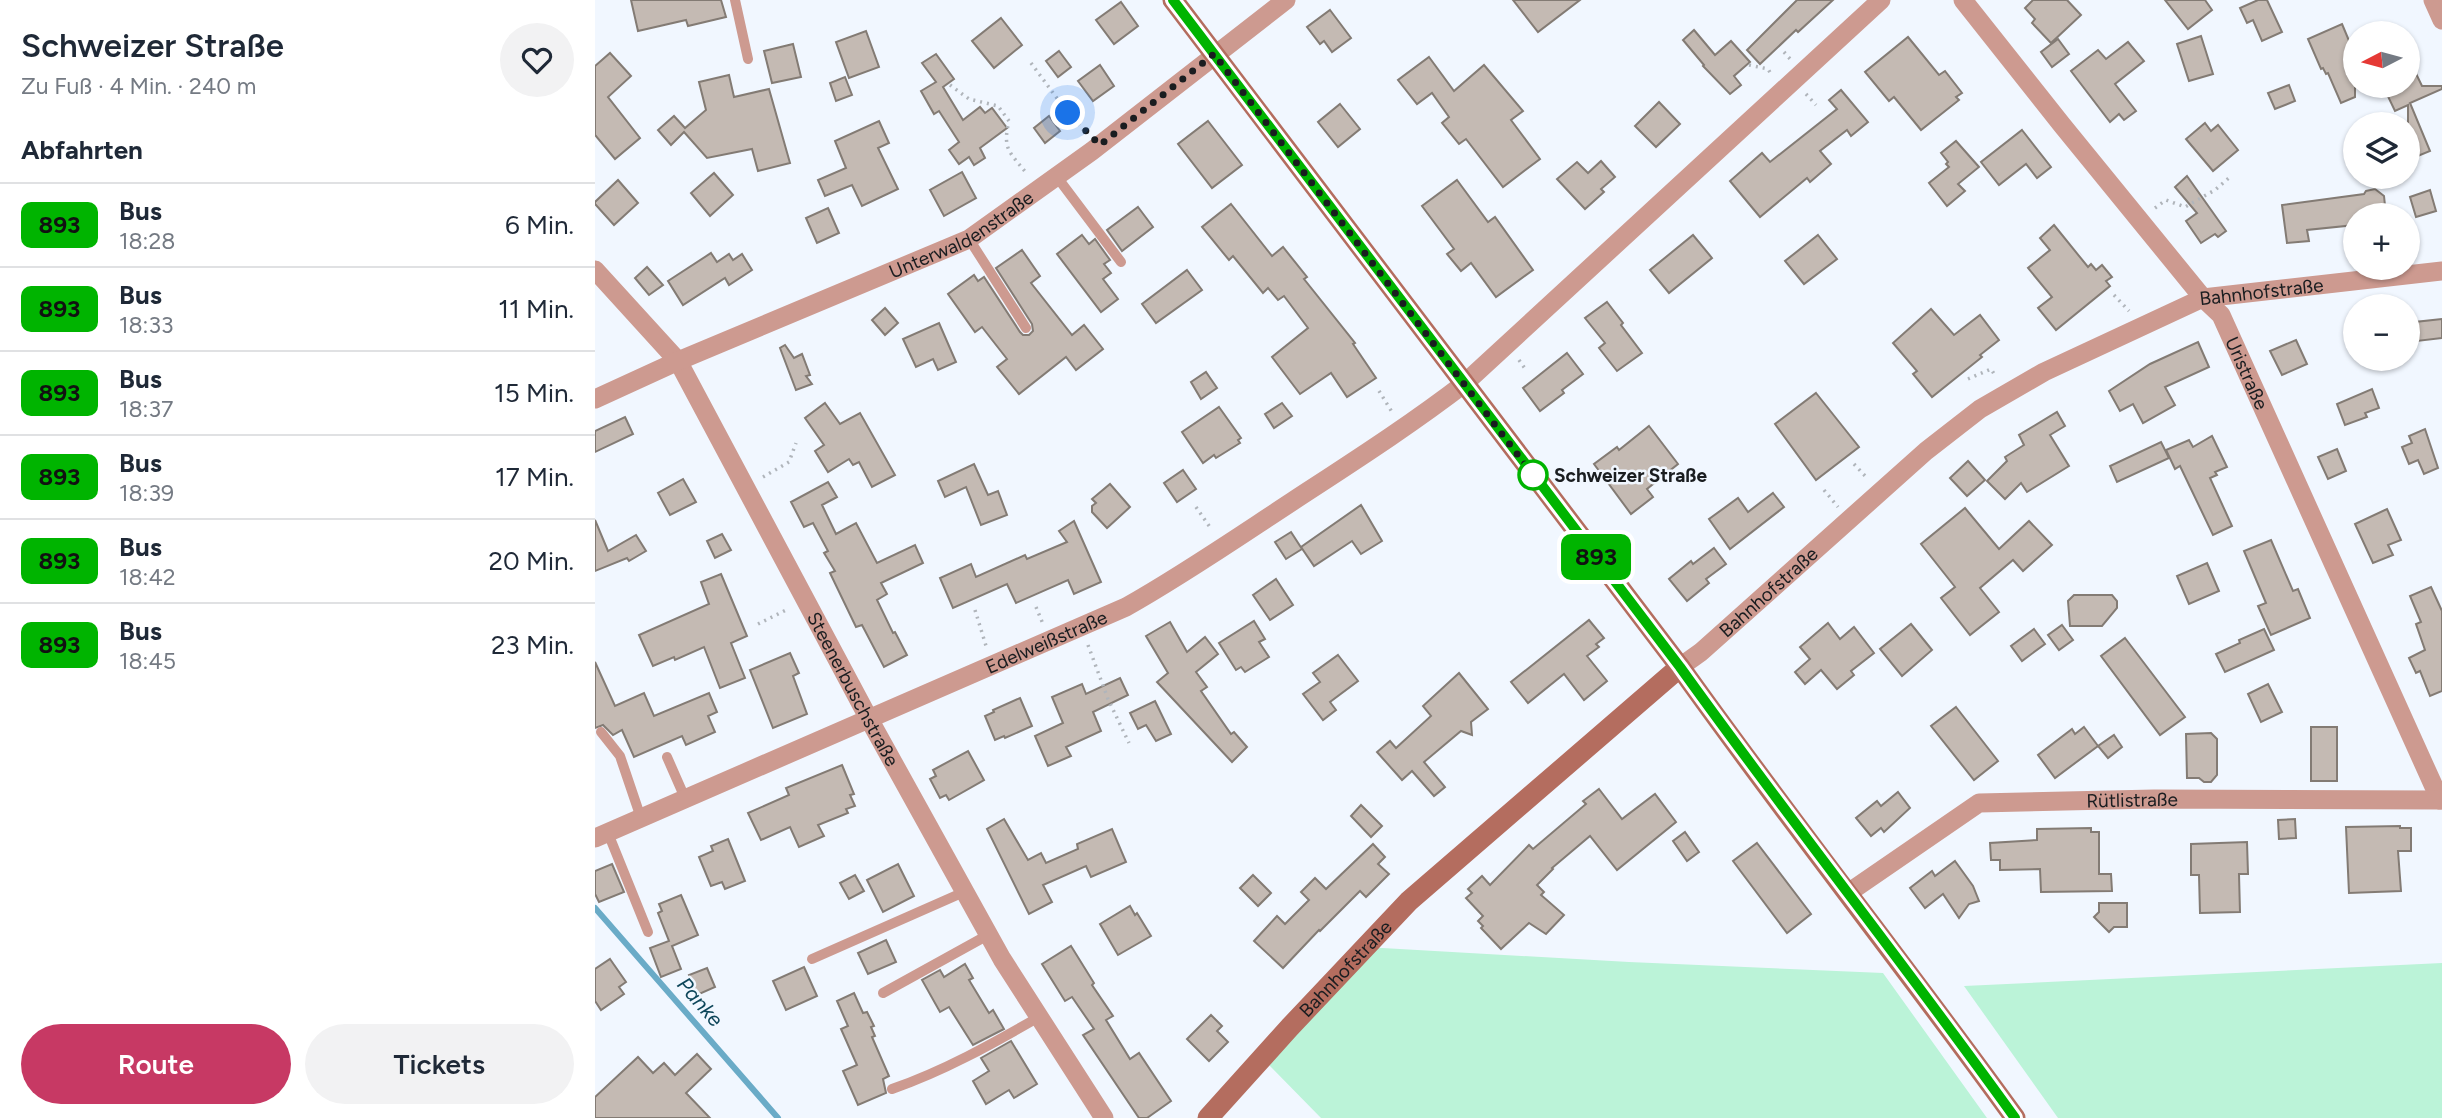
<!DOCTYPE html>
<html lang="de">
<meta charset="utf-8">
<style>
body{margin:0;font-family:Figtree,sans-serif;background:#f2f2f3;color:#1f2937;height:100vh;display:flex;flex-direction:column;font-size:26px;white-space:nowrap}
*{box-sizing:border-box;margin:0}
p{font-size:23px;color:#747a83}
.icon{flex:none;width:38px;height:38px;fill:none;stroke:currentColor;stroke-width:2;stroke-linecap:round;stroke-linejoin:round}
.map{position:relative;flex:1;overflow:hidden}
.sheet{display:flex;flex-direction:column;background:#fff;width:595px}
.sheet>*{flex:none}
.badge{padding:0 14px;border-radius:10px;font-size:24px;line-height:46px}
.needle{width:46px;rotate:264deg}
.tools{position:absolute;left:1748px;top:21px;display:grid;gap:14px}
.tools a{display:grid;place-items:center;width:77px;height:77px;border-radius:50%;background:#fff;box-shadow:0 2px 5px #0004;font-size:35px}
.you{position:absolute;width:35px;height:35px;margin:-18px;border:5px solid #fff;border-radius:50%;background:#1a73e8;box-shadow:0 0 0 10px #1a73e833}
.map>.badge{position:absolute;translate:-50% -50%;box-shadow:0 0 0 4px #fff}
h2{padding:0 21px;font-size:26px;line-height:63px}
.round{display:grid;place-items:center;flex:none;width:74px;height:74px;border-radius:37px;background:#f2f2f3}
.summary{display:flex;align-items:center;justify-content:space-between;height:119px;padding:0 21px}
h1{font-size:33px;font-weight:600;line-height:52px}
.cta{display:flex;gap:14px;margin-top:auto;padding:14px 21px}
.cta a{flex:1;height:80px;border-radius:42px;background:#c73964;color:#fff;font-size:28px;font-weight:600;line-height:80px;text-align:center}
.cta a+a{background:#f2f2f3;color:#1f2937}
ul{padding:0;list-style:none}
li{display:flex;align-items:center;gap:21px;height:84px;padding:0 21px;border-top:2px solid #e0e1e3}
li div{flex:1}
li b{display:block;font-size:26px}
li em{font-style:normal}
li .badge{min-width:77px;font-weight:700;text-align:center}
main{display:flex;flex:1;min-height:0}
.map>svg:first-child{display:block}
</style>
<main>
<section class="sheet">
<div class="summary"><div><h1>Schweizer Straße</h1><p>Zu Fuß · 4 Min. · 240 m</p></div><a class="round"><svg class="icon" aria-label="heart" viewBox="0 0 24 24"><path d="M12 20l-8-8c-3-5 5-10 8-4 3-6 11-1 8 4z"/></svg></a></div>
<h2>Abfahrten</h2>
<ul>
<li><span class="badge" style="background:#00b400;color:#111">893</span><div><b>Bus</b><p>18:28</p></div><em>6 Min.</em></li>
<li><span class="badge" style="background:#00b400;color:#111">893</span><div><b>Bus</b><p>18:33</p></div><em>11 Min.</em></li>
<li><span class="badge" style="background:#00b400;color:#111">893</span><div><b>Bus</b><p>18:37</p></div><em>15 Min.</em></li>
<li><span class="badge" style="background:#00b400;color:#111">893</span><div><b>Bus</b><p>18:39</p></div><em>17 Min.</em></li>
<li><span class="badge" style="background:#00b400;color:#111">893</span><div><b>Bus</b><p>18:42</p></div><em>20 Min.</em></li>
<li><span class="badge" style="background:#00b400;color:#111">893</span><div><b>Bus</b><p>18:45</p></div><em>23 Min.</em></li>
</ul>
<div class="cta"><a>Route</a><a>Tickets</a></div>
</section>
<div class="map">
<svg width="1847" height="1118" viewBox="0 0 1847 1118">
<rect width="100%" height="100%" fill="#f1f7ff"/>
<g fill="#bbf3d8">
<path d="M770 947 1034 962 1288 973 1392 1118H726L672 1063Z"/>
<path d="M1847 963V1118H1463L1369 986Z"/>
</g>
<g fill="none" stroke-linecap="round" stroke-linejoin="round">
<path stroke="#6aabc7" stroke-width="6" d="M0 908 183 1118"/>
</g>
<g fill="#c4bab3" stroke="#837b74" stroke-width="2">
<path d="M36 0H126L131 17 93 26 91 20 43 31Z"/>
<path d="M918 0H985L943 32Z"/>
<path d="M1202 0H1238L1203 32 1201 30 1165 64 1152 50Z"/>
<path d="M1438 0H1472L1486 15 1456 43 1437 23 1440 19 1430 8Z"/>
<path d="M1570 0H1610L1617 10 1593 29Z"/>
<path d="M1663 0H1672L1687 32 1667 41 1658 20 1652 23 1645 8Z"/>
<path d="M526 2 543 26 519 44 501 20Z"/>
<path d="M735 10 756 38 737 52 729 41 725 44 712 27Z"/>
<path d="M406 18 427 45 399 68 377 41Z"/>
<path d="M1747 24 1760 55V97L1746 103 1733 73 1731 74 1728 68 1726 69 1713 39Z"/>
<path d="M1099 30 1120 55 1136 41 1155 62 1139 76 1146 85 1135 94 1108 66 1109 65 1088 40Z"/>
<path d="M271 31 284 67 254 78 241 42Z"/>
<path d="M1606 36 1618 74 1594 81 1582 44Z"/>
<path d="M1313 37 1344 75 1350 71 1367 93 1361 97 1364 100 1326 130 1299 97 1294 101 1270 72Z"/>
<path d="M1463 39 1474 54 1457 67 1446 52Z"/>
<path d="M1533 42 1549 61 1520 84 1541 111 1529 120 1524 114 1515 122 1476 71 1503 50 1511 59Z"/>
<path d="M198 44 206 77 177 83 169 51Z"/>
<path d="M464 51 476 67 463 77 451 61Z"/>
<path d="M15 53 36 76 13 97 45 138 20 159 0 135V66Z"/>
<path d="M341 54 359 79 348 87 368 120 385 107 390 113 397 108 412 128 385 148 390 158 379 165 374 157 364 164 354 150 364 142 344 111 339 114 326 91 341 82 327 63Z"/>
<path d="M834 57 859 91 889 65 928 111 916 120 945 159 908 187 871 139 864 144 847 123 854 117 837 93 822 104 803 80Z"/>
<path d="M1813 57 1827 86H1847V89L1815 103 1835 151 1813 160V105L1800 111 1788 86H1813Z"/>
<path d="M505 65 519 86 498 101 483 81Z"/>
<path d="M134 75 139 97 174 89 195 163 163 171 157 149 112 158 89 132 76 145 63 130 79 116 90 128 111 110 104 82Z"/>
<path d="M250 77 257 95 241 101 235 83Z"/>
<path d="M1694 85 1700 101 1680 109 1673 93Z"/>
<path d="M1246 90 1273 122 1256 136 1252 130 1225 151 1236 164 1215 182 1212 178 1165 217 1135 181 1167 153 1175 162 1242 109 1234 100Z"/>
<path d="M1064 102 1085 124 1061 147 1040 126Z"/>
<path d="M745 104 765 129 743 147 723 122Z"/>
<path d="M454 116 465 131 450 143 439 128Z"/>
<path d="M284 121 294 143 283 148 303 189 267 206 257 185 230 196 223 180 251 168 240 141Z"/>
<path d="M613 121 647 165 617 188 583 144Z"/>
<path d="M1610 123 1616 131 1623 125 1643 150 1618 171 1591 139Z"/>
<path d="M1427 130 1456 167 1442 178 1431 164 1404 185 1386 162Z"/>
<path d="M1361 141 1384 167 1363 184 1370 191 1352 206 1334 183 1354 167 1351 164 1353 162 1346 153Z"/>
<path d="M1006 161 1020 177 1006 189 1009 192 990 209 962 179 982 162 993 173Z"/>
<path d="M367 172 381 198 349 216 335 190Z"/>
<path d="M119 173 138 195 115 216 96 193Z"/>
<path d="M1592 176 1631 231 1623 237 1620 234 1606 243 1591 221 1602 213 1580 187Z"/>
<path d="M23 180 43 203 19 225 0 204V202Z"/>
<path d="M862 180 893 222 900 217 938 270 901 297 876 263 866 271 852 254 859 249 827 206Z"/>
<path d="M1780 189 1789 196 1791 215H1760V225L1712 230 1714 241 1692 243 1687 205 1769 194 1771 191Z"/>
<path d="M1835 190 1841 211 1821 217 1815 197Z"/>
<path d="M636 204 677 256 688 247 712 277 709 279 760 343 758 344 781 378 752 397 736 373 705 394 677 357 713 328 689 296 683 300 673 288 668 293 638 256 634 260 607 227Z"/>
<path d="M543 207 558 227 527 251 512 230Z"/>
<path d="M233 208 244 233 222 243 211 218Z"/>
<path d="M1459 225 1493 267 1496 264 1501 270 1507 265 1517 277 1511 281 1515 286 1461 330 1443 308 1457 297 1433 268 1455 250 1445 238Z"/>
<path d="M487 235 494 244 500 239 515 260 509 264 516 273 508 279 523 299 506 312 462 254Z"/>
<path d="M1098 235 1117 258 1074 293 1055 270Z"/>
<path d="M1223 235 1242 259 1209 284 1190 261Z"/>
<path d="M427 250 445 276 436 283 477 335 489 325 508 349 481 370 471 357 424 394 402 367 412 359 387 327 380 332 353 294 379 275 383 281 389 277 425 332 428 335H434L438 331 437 324 401 268Z"/>
<path d="M116 253 122 262 134 254 138 260 147 254 157 270 134 285 130 278 88 305 73 281Z"/>
<path d="M52 267 68 285 54 295 40 278Z"/>
<path d="M592 270 607 290 561 323 547 304Z"/>
<path d="M1012 302 1028 323 1026 325 1047 353 1022 371 1004 348 1010 343 990 318Z"/>
<path d="M290 308 303 323 290 335 277 320Z"/>
<path d="M1336 309 1359 335 1385 315 1404 340 1385 355 1387 357 1337 397 1318 374 1322 371 1298 343Z"/>
<path d="M1847 319V338L1822 341 1820 322Z"/>
<path d="M344 323 361 362 343 370 338 359 321 367 308 339Z"/>
<path d="M1701 340 1712 364 1687 375 1675 351Z"/>
<path d="M1603 342 1614 367 1570 387 1580 405 1548 423 1538 404 1525 411 1514 391 1555 364Z"/>
<path d="M190 345 199 358 207 354 215 375 211 376 217 384 201 390 185 348Z"/>
<path d="M972 353 988 374 967 390 969 393 945 411 928 388Z"/>
<path d="M611 372 622 388 606 399 596 382Z"/>
<path d="M1777 389 1784 408 1770 413 1772 417 1750 425 1742 404Z"/>
<path d="M1221 393 1264 447 1221 480 1180 424Z"/>
<path d="M230 403 245 424 265 413 300 475 277 487 264 462 258 465 254 459 233 472 220 451 229 445 210 418Z"/>
<path d="M687 403 697 416 679 428 670 414Z"/>
<path d="M624 407 646 438 643 440 645 443 621 458 619 455 608 463 587 432Z"/>
<path d="M1462 412 1470 426 1455 435 1474 466 1432 492 1426 483 1410 499 1392 481 1412 461 1410 457 1429 445 1424 435Z"/>
<path d="M30 417 38 434 0 452V431Z"/>
<path d="M1054 426 1083 464 1052 489 1058 497 1036 514 999 464 1022 447 1024 450Z"/>
<path d="M1830 429 1843 468 1829 474 1823 460 1814 464 1807 447 1817 443 1814 436Z"/>
<path d="M1617 436 1632 467 1620 472 1622 475 1615 478 1637 526 1618 535 1585 466 1580 469 1571 450 1594 440 1598 447Z"/>
<path d="M1566 442 1574 458 1522 482 1515 466Z"/>
<path d="M1742 449 1751 471 1733 479 1723 457Z"/>
<path d="M1373 461 1390 480 1372 496 1355 478Z"/>
<path d="M379 464 393 495 403 491 412 515 386 525 371 487 350 497 343 481Z"/>
<path d="M588 470 601 489 582 502 569 483Z"/>
<path d="M88 479 101 502 75 515 63 493Z"/>
<path d="M233 482 242 497 227 505 241 534 261 523 282 563 320 545 328 563 286 583 292 594 282 600 298 633 300 632 312 655 289 667 267 625 261 627 235 573 240 571 229 553 233 551 218 523 209 527 196 502Z"/>
<path d="M515 484 535 507 512 528 497 512V506L501 503 497 499Z"/>
<path d="M1178 493 1189 507 1135 549 1114 519 1143 498 1153 512Z"/>
<path d="M766 505 787 541 766 554 757 541 719 566 706 547Z"/>
<path d="M1370 508 1404 549 1434 521 1457 545 1428 571 1418 560 1385 588 1404 612 1375 635 1346 598 1360 587 1326 544Z"/>
<path d="M1792 509 1806 540 1793 545 1798 555 1778 563 1760 524Z"/>
<path d="M0 520 13 551 41 535 51 551 34 561 32 558 0 571Z"/>
<path d="M479 521 506 582 479 594 473 580 421 603 412 584 358 608 345 578 376 564 381 577 430 555 432 559 472 542 464 531Z"/>
<path d="M696 532 707 549 691 559 680 542Z"/>
<path d="M127 534 136 550 120 558 112 541Z"/>
<path d="M1676 540 1698 591 1703 589 1715 618 1676 635 1663 606 1671 603 1649 551Z"/>
<path d="M1119 548 1131 564 1111 579 1114 583 1092 601 1074 579 1096 561 1098 564Z"/>
<path d="M1612 563 1624 591 1594 604 1582 576Z"/>
<path d="M126 574 152 636 136 643 150 678 125 688 109 647 80 660 79 657 58 666 44 635 114 604 106 582Z"/>
<path d="M681 579 698 605 675 620 658 595Z"/>
<path d="M1836 587 1847 611V691L1835 696 1825 671 1821 673 1814 658 1830 650 1821 624 1826 622 1815 596Z"/>
<path d="M1479 595H1517L1522 601V608L1507 626H1475L1473 601Z"/>
<path d="M994 620 1009 638 1001 644 1004 647 992 656 1012 681 989 700 969 674 933 703 916 682Z"/>
<path d="M659 621 670 639 664 642 674 657 650 672 646 667 641 670 624 643Z"/>
<path d="M575 622 592 652 610 637 623 654 601 672 612 687 606 691 636 734 639 732 652 747 637 762 562 682 573 673 551 636Z"/>
<path d="M1233 623 1245 639 1259 627 1279 653 1256 671 1259 675 1242 689 1226 670 1210 684 1200 672 1215 659 1205 647Z"/>
<path d="M1316 624 1337 650 1307 676 1285 649Z"/>
<path d="M1467 625 1478 640 1464 650 1453 635Z"/>
<path d="M1439 629 1450 644 1427 661 1416 646Z"/>
<path d="M1669 629 1679 650 1630 672 1621 654 1645 643 1644 640Z"/>
<path d="M1530 638 1590 717 1565 735 1506 656Z"/>
<path d="M195 653 204 673 198 676 212 714 178 728 155 670Z"/>
<path d="M743 655 763 681 735 702 741 710 728 720 708 694 725 682 718 673Z"/>
<path d="M0 662 20 706 49 693 59 716 114 693 122 712 113 716 120 732 91 745 87 736 39 757 27 730 18 735 8 725 0 728Z"/>
<path d="M864 673 893 709 876 722 877 735 866 731 829 762 850 787 839 796 817 771 807 780 782 752 795 741 801 748 836 716 828 706Z"/>
<path d="M525 678 533 695 498 712 506 731 471 747 476 756 453 766 440 736 468 723 457 697 487 684 491 694Z"/>
<path d="M1673 684 1687 712 1666 722 1653 694Z"/>
<path d="M425 698 437 726 410 738 409 736 400 740 390 716 399 712 398 710Z"/>
<path d="M560 701 576 734 561 741 551 725 543 729 535 713Z"/>
<path d="M1361 707 1403 761 1379 780 1336 726Z"/>
<path d="M1489 727 1503 746 1460 778 1443 755 1477 729 1480 734Z"/>
<rect x="1716" y="727" width="26" height="54"/>
<path d="M1616 733 1622 739V775L1616 782H1609L1604 778H1592L1591 734Z"/>
<path d="M1519 735 1527 747 1513 758 1503 746Z"/>
<path d="M373 751 389 780 354 800 351 795 345 798 335 779 341 776 338 770Z"/>
<path d="M247 765 259 794 255 795 260 806 251 809 253 813 223 825 229 836 204 847 195 827 166 840 153 813 194 795 191 788Z"/>
<path d="M1004 789 1027 819 1060 794 1081 822 1022 870 995 836 957 868 958 869 942 885 949 892 946 895 969 915 951 934 934 923 906 949 886 928 888 926 883 921 888 916 871 898 877 893 873 889 887 876 895 885 934 845 938 849 991 804 988 801Z"/>
<path d="M1303 792 1315 808 1289 832 1286 828 1276 836 1261 818 1282 801 1286 806Z"/>
<path d="M766 805 787 826 776 837 756 816Z"/>
<path d="M409 819 433 860 446 853 451 863 483 849 482 844 517 829 531 862 496 877 491 866 448 885 457 902 434 914 392 829Z"/>
<path d="M1700 819 1701 838 1684 839 1683 820Z"/>
<path d="M1805 826V828H1816V851H1803L1806 891 1754 893 1751 827Z"/>
<path d="M1496 828V832H1504V874H1516L1517 891 1446 892 1445 869 1405 870V860H1396L1395 843 1442 840V829Z"/>
<path d="M1090 832 1104 852 1092 861 1078 841Z"/>
<path d="M133 839 150 881 130 889 127 882 116 886 104 857 118 851 116 846Z"/>
<path d="M1652 842 1653 874H1644L1645 912 1605 913 1604 875H1596V844Z"/>
<path d="M1162 843 1216 914 1192 933 1138 861Z"/>
<path d="M778 844 790 857 783 864 794 874 771 897 765 891 725 931 724 930 688 968 659 941 682 916 690 924 714 900 706 892 720 878 731 889Z"/>
<path d="M1360 861 1378 886 1384 901 1374 904 1364 918 1348 894 1330 908 1315 888 1337 871 1340 876Z"/>
<path d="M17 864 29 892 4 902 0 894V871Z"/>
<path d="M303 864 319 896 288 912 272 880Z"/>
<path d="M260 875 269 891 254 899 245 883Z"/>
<path d="M658 875 676 893 663 906 645 888Z"/>
<path d="M86 895 103 935 77 946 86 969 66 977 55 948 74 941 63 913 67 911 64 904Z"/>
<path d="M1504 903H1532V927H1519L1514 932 1499 917 1504 912Z"/>
<path d="M535 906 540 915 542 913 556 936 523 955 505 924Z"/>
<path d="M291 940 301 962 273 974 263 953Z"/>
<path d="M476 946 499 983 497 985 518 1016 511 1020 535 1059 544 1053 576 1101 552 1118H544L488 1035 499 1029 477 997 470 1001 447 964Z"/>
<path d="M15 959 31 982 24 987 29 994 6 1010 0 1001V969Z"/>
<path d="M370 964 378 978 374 980 394 1013 398 1010 409 1029 378 1045 354 1007 345 1012 327 980 345 970 349 977Z"/>
<path d="M209 967 222 996 191 1010 178 981Z"/>
<path d="M112 968 120 987 102 995 94 975Z"/>
<path d="M259 993 268 1013 272 1012 279 1026 276 1027 280 1036 277 1037 294 1076 288 1079 291 1093 263 1105 248 1071 262 1065 246 1029 253 1026 242 1001Z"/>
<path d="M616 1015 627 1026 622 1031 633 1042 614 1061 592 1039Z"/>
<path d="M416 1041 442 1084 419 1098 414 1090 391 1104 378 1081 394 1071 386 1058Z"/>
<path d="M102 1054 116 1069 91 1093 115 1118H0V1097L43 1057 58 1073 69 1063 80 1075Z"/>
</g>
<g fill="none" stroke-linecap="round" stroke-linejoin="round">
<g stroke="#b0b5bb" stroke-width="3.5" stroke-dasharray="2 5" stroke-linecap="butt">
<path d="M1189 52 1196 60"/>
<path d="M436 63 464 101 490 132"/>
<path d="M1154 65 1173 69 1176 74"/>
<path d="M355 85 374 99 403 106 414 121C407 150 415 152 432 174"/>
<path d="M1211 94 1221 105"/>
<path d="M1560 208 1571 200 1590 207 1620 190 1635 177"/>
<path d="M1519 295 1534 311"/>
<path d="M924 360 931 370"/>
<path d="M1373 379 1396 369 1401 377"/>
<path d="M784 391 797 412"/>
<path d="M1259 464 1273 479"/>
<path d="M168 477 194 462 201 443"/>
<path d="M1229 490 1243 507"/>
<path d="M601 507 617 530"/>
<path d="M441 607 448 624"/>
<path d="M380 610 392 649"/>
<path d="M163 624 193 609"/>
<path d="M493 645 513 699 534 743"/>
</g>
<g stroke="#cd9a90" stroke-width="10">
<path d="M140 0 153 59"/>
<path d="M462 177 526 262"/>
<path d="M374 239 431 328"/>
<path d="M6 732 25 756 46 818"/>
<path d="M72 757 90 798"/>
<path d="M13 833 53 932"/>
<path d="M217 959 369 892"/>
<path d="M288 993 393 935"/>
<path d="M297 1089C349 1071 397 1044 444 1017"/>
</g>
<g stroke="#cd9a90" stroke-width="19">
<path id="s1" d="M1368 0 1467 125 1608 298 1626 315 1845 800"/>
<path d="M1838 0 1847 20"/>
<path id="s2" d="M0 270 83 361 274 719 407 959 509 1118"/>
<path id="s3" d="M0 399 83 361 374 239 497 151 691 0"/>
<path id="s4" d="M1085 667 1106 652 1331 451 1385 409 1449 372 1608 298 1847 271"/>
<path id="s5" d="M0 838 531 607C588 575 643 537 698 501 756 463 814 426 870 383L1286 0"/>
<path id="s6" d="M1253 893 1384 803 1559 799 1847 800"/>
</g>
<g stroke="#b46d5f" stroke-width="21">
<path d="M578 0 1085 667C1194 820 1310 966 1420 1118"/>
<path id="s7" d="M613 1118 695 1027 814 901 1085 667"/>
</g>
</g>
<g fill="none" stroke-linecap="round" stroke-linejoin="round">
<g stroke="#fff" stroke-width="16">
<path id="line" d="M578 0 1085 667C1194 819 1311 966 1420 1118"/>
</g>
<use href="#line" stroke="#00b400" stroke-width="10"/>
<path stroke="#1a1d20" stroke-width="7" stroke-dasharray="0 12.6" d="M473 113 505 145 619 54 938 475"/>
</g>
<circle fill="#fff" stroke="#00b400" stroke-width="3.5" cx="938" cy="475" r="14"/>
<g text-anchor="middle" stroke-width="5" stroke-linejoin="round" paint-order="stroke">
<g font-size="19" fill="#1a1d20" stroke="#f1f7ff">
<text dy="7" stroke="none"><textPath href="#s3" startOffset="402">Unterwaldenstraße</textPath></text>
<text dy="7" stroke="none"><textPath href="#s4" startOffset="704">Bahnhofstraße</textPath></text>
<text dy="7" stroke="none"><textPath href="#s1" startOffset="471">Uristraße</textPath></text>
<text dy="7" stroke="none"><textPath href="#s4" startOffset="116">Bahnhofstraße</textPath></text>
<text dy="7" stroke="none"><textPath href="#s5" startOffset="492">Edelweißstraße</textPath></text>
<text dy="7" stroke="none"><textPath href="#s2" startOffset="495">Steenerbuschstraße</textPath></text>
<text dy="7" stroke="none"><textPath href="#s6" startOffset="312">Rütlistraße</textPath></text>
<text dy="7" stroke="none"><textPath href="#s7" startOffset="203">Bahnhofstraße</textPath></text>
</g>
<g font-size="19" font-weight="bold" fill="#1a1d20" stroke="#f1f7ff" text-anchor="start">
<text x="959" y="482">Schweizer Straße</text>
</g>
<g font-size="21" font-style="italic" fill="#0e465a" stroke="#f1f7ff">
<text transform="translate(105 1002) rotate(49)" y="7">Panke</text>
</g>
</g>
</svg>
<div class="tools">
<a><svg class="needle" viewBox="-14 -14 28 28"><path d="M0-13l5 13h-10z" fill="#e53935"/><path d="M0 13l5-13h-10z" fill="#747a83"/></svg></a>
<a><svg class="icon" aria-label="layers" viewBox="0 0 24 24"><path d="M12 4l9 5-9 5-9-5zM3 14l9 5 9-5"/></svg></a>
<a>+</a>
<a>−</a>
</div>
<div class="you" style="left:473px;top:113px"></div>
<b class="badge" style="left:1001px;top:557px;background:#00b400;color:#111">893</b>
</div>
</main>
